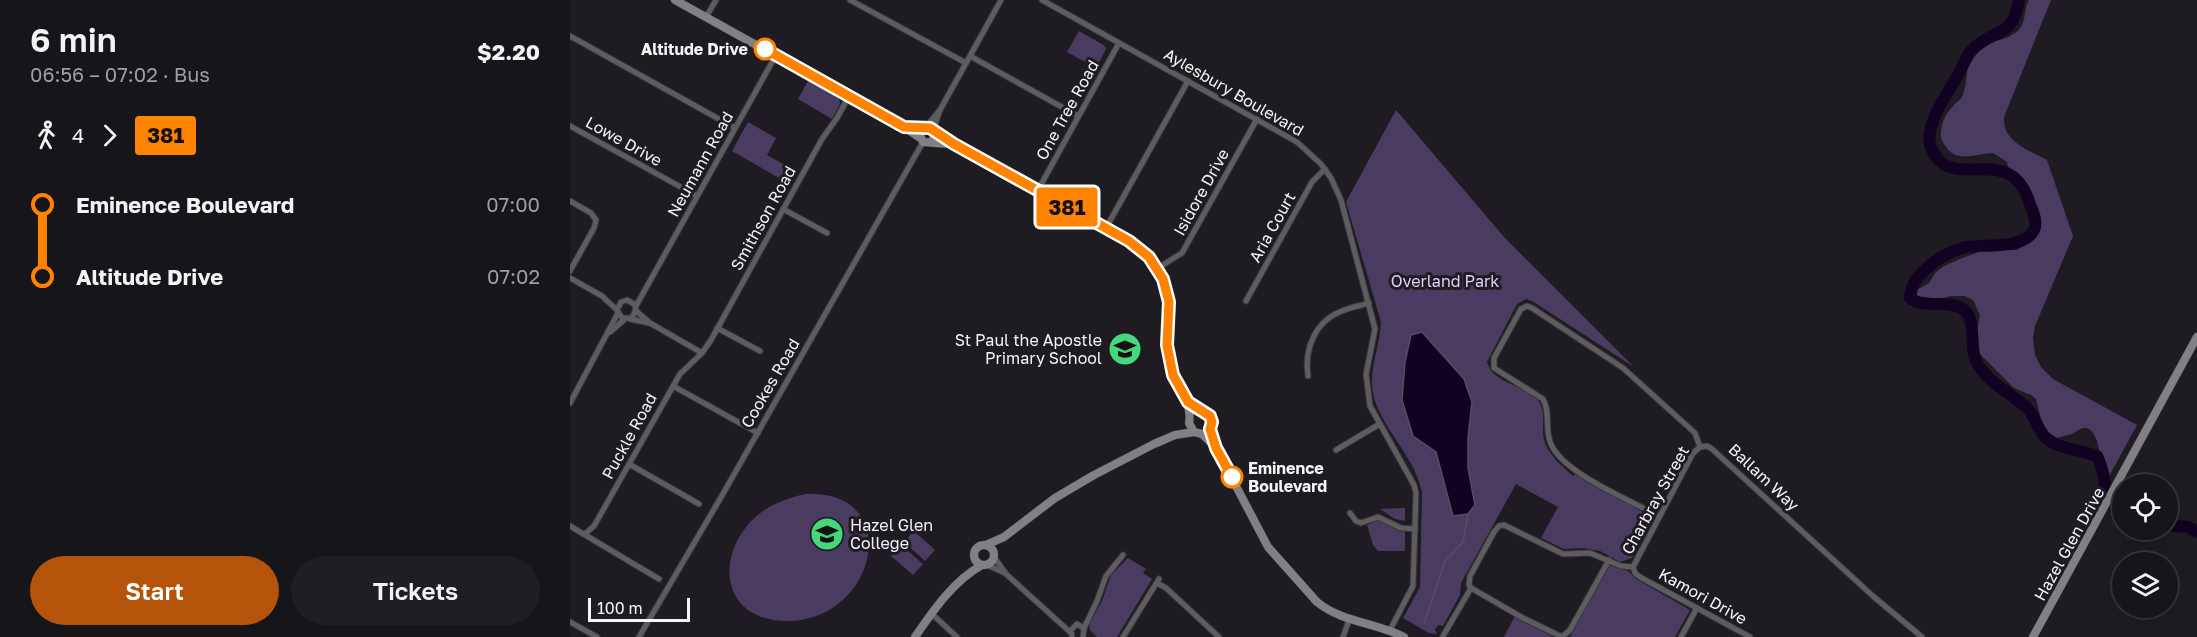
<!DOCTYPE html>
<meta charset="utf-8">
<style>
body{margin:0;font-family:"Golos Text",sans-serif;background:#1f1e23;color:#f1f3f6;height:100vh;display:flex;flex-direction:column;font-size:22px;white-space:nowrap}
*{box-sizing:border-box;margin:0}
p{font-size:20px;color:#9e9fa2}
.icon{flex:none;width:33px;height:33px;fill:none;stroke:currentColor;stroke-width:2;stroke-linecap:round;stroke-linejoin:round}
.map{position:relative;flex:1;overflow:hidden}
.details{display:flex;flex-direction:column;background:#16151a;width:570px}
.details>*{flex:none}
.badge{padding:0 12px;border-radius:4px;font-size:21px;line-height:39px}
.buttons{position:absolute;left:1542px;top:474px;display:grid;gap:12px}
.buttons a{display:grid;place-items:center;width:66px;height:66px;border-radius:50%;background:#16151a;box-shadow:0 6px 24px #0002,0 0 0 2px #353439;font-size:30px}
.scale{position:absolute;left:18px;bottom:15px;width:102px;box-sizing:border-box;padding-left:6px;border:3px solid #f5f4f8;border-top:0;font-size:16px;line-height:21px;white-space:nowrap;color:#f5f4f8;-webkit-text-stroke:4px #1e1c22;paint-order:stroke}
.map>.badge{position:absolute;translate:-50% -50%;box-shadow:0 0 0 3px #fff}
.legs{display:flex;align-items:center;gap:9px;height:66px;padding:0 30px;font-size:20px}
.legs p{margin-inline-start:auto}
.headline{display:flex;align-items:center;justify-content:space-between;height:102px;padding:0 30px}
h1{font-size:33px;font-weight:600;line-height:45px}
.cta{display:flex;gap:12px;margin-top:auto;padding:12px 30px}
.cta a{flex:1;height:69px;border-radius:36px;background:#b45309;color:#fff;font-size:24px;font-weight:600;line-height:69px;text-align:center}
.cta a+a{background:#1f1e23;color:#f1f3f6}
ul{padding:0 30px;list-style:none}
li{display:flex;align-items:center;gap:21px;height:72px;font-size:22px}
li i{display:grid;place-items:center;width:9px;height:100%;margin:0 8px;background:currentColor}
li i::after{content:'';width:15px;height:15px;margin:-8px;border:4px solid;border-radius:50%;background:#16151a}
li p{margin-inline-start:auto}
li:first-child i{background:linear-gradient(#0000 50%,currentColor 0)}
li:last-child i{background:linear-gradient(currentColor 50%,#0000 0)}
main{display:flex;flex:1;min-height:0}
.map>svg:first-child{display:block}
</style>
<main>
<section class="details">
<div class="headline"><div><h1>6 min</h1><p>06:56 – 07:02 · Bus</p></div><b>$2.20</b></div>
<div class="legs"><svg class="icon" aria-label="walk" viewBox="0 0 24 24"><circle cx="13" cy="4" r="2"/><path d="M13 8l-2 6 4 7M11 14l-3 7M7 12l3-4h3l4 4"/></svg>4<svg class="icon" aria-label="forward" viewBox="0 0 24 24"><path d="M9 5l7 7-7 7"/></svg><b class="badge" style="background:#ff8200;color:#111">381</b></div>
<ul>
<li><i style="color:#ff8200"></i><b>Eminence Boulevard</b><p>07:00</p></li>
<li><i style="color:#ff8200"></i><b>Altitude Drive</b><p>07:02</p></li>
</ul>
<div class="cta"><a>Start</a><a>Tickets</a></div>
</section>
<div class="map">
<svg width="1627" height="637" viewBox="0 0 1627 637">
<rect width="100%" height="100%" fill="#1e1c22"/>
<g fill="#4a3c60">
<path d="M1459 0H1481L1434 117C1432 142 1459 150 1477 160L1503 236 1465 326 1463 338 1465 355 1471 367 1483 379 1567 425 1532 489 1529 484C1533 473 1531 428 1515 428 1510 428 1506 432 1502 434 1496 436 1489 437 1483 439L1474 432 1466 399 1461 395 1444 388 1409 353 1406 339 1410 315 1403 300 1395 296H1381L1342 306H1340L1338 295 1359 283 1366 272 1374 266 1390 259 1414 250H1447L1463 239 1470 226 1466 209 1455 188 1440 176 1437 162 1423 153C1400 154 1383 166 1371 138 1370 125 1375 114 1384 105 1388 101 1392 99 1393 94 1399 79 1394 63 1406 50 1416 39 1440 43 1451 27 1456 19 1454 8 1459 0Z"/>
<path d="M509 31 535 46 536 49 526 68 497 52Z"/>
<path d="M239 79 269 96 270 104 262 119 228 99Z"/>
<path d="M826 110 934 237 1064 367 962 301 956 299 947 304 917 362C923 384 953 384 967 399 977 410 971 427 974 440 978 455 992 466 1003 476L1005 474 1076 514 1079 524 1062 558 1050 562 1030 551 1012 548 994 549 971 538 988 507 946 484 891 583 890 595 873 626 868 625 865 630 867 634 859 633 833 618 850 587 852 493C846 459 816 433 805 401 796 373 810 349 811 322L776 202Z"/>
<path d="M178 122 206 138 197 155 225 171 218 183 162 151Z"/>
<path d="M235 494C335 489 308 619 219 621 149 622 143 552 189 514 203 503 219 498 235 494Z"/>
<path d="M835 508V521L825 519 810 509Z"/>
<path d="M808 520 828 529 835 530V551H808L803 545 797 525Z"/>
<path d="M344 531 365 550 355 561 334 542Z"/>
<path d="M331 545 353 564 343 575 321 556Z"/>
<path d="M558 558 576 569 573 573 582 579 547 637H527L520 630 519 624 532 601 541 575Z"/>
<path d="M1039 565 1058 571 1066 579 1120 610 1105 637H1000Z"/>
<path d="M945 616 983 637H934Z"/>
</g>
<path fill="#110222" stroke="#554b62" stroke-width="1.5" d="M852 332 894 379 902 402 898 438V468L905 505 898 514 883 516 866 452 843 436 832 400 835 362 841 335Z"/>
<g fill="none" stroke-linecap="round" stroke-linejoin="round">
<path stroke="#554b62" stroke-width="2" d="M854 623 875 561 893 542 898 514"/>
<g stroke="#110222" stroke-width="12">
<path d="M1449 0C1442 41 1424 27 1402 50 1395 58 1392 68 1387 77 1377 94 1353 127 1361 148 1382 197 1439 137 1460 204 1463 212 1468 222 1464 230 1453 251 1412 243 1392 248 1379 252 1367 259 1357 268 1347 276 1341 286 1340 298 1356 310 1378 298 1394 310 1406 319 1400 344 1405 358 1414 382 1441 392 1458 409 1465 416 1467 429 1475 437 1487 449 1511 450 1527 456 1540 481 1528 492 1552 516"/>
<path d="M1598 525 1618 527 1627 532"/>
</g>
<g stroke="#38363c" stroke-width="7">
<g id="street">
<path d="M280 0 396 63"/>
<path d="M472 0 727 142 751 164 761 178 771 200 805 329 796 374 800 406 844 485 846 493 843 586 820 630"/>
<path d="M136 17 146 0"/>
<path d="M0 36 165 128"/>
<path d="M400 56 508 116"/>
<path d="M0 126 127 196"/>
<path d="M355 128 369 111"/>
<path d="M363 131 370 110 431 0"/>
<path d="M468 190 549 43"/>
<path d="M0 201 21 213 26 220 24 228 0 271"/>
<path d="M213 209 257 233"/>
<path d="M536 228 618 81"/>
<path d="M588 268 612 253 687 119"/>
<path d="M0 278 32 296 47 310 52 318H62L66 309 64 304 57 300 51 302 47 310"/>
<path d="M676 301 742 182 755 169"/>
<path d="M66 306 206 55"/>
<path d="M66 311 80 323 132 353"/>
<path d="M60 319 79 323"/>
<path d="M147 328 190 351"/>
<path d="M40 332 55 319"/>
<path d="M738 376C734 349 745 321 772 311 781 307 790 306 799 303"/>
<path d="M103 386 188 433"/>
<path d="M0 403 48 313"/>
<path d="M1130 447 1137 446 1142 449 1304 597 1352 637"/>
<path d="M766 450 808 425"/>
<path d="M59 464 129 504"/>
<path d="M780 513 786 521 791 523 808 517 831 528 845 529"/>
<path d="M1089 516C1061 501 993 473 981 444 974 429 981 413 973 399L924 368V358L951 309 957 306 962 308 1053 368 1125 433 1130 447"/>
<path d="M0 526 89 579"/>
<path d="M15 534 24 526 110 374 132 353 141 340 252 139 267 118 279 96"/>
<path d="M424 557 436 574 500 632"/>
<path d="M417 565 435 573"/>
<path d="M1063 567 1123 453 1130 447"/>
<path d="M1063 567 1065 573 1070 577 1180 637"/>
<path d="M587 583 596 588 649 637"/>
<path d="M901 588 899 585 900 576 924 532 929 526 934 525 993 554 1020 553 1051 566 1063 567"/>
<path d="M901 588 953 618 992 637 1000 630 1039 560"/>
<path d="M362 614 387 637"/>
<path d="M0 622 27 637"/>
<path d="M514 628 527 601 536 576 553 555"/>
<path d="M873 636 901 588"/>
<path d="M69 637 150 499 353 142"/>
<path d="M502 637 501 630 507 624 514 628 513 637"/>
<path d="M553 637 589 579"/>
<path d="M773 637 779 620"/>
<path d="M1111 637 1127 608"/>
</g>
</g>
<g stroke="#38363c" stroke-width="9">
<g id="secondary">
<path d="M105 0 334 127 350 138"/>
<path d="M364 133 559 241C585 257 601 283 600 313 599 331 596 347 600 364 605 386 623 401 619 423L624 432"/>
<path d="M362 141 365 135 363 131 357 128 353 129 350 135 353 142 379 144"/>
<path d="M618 402C624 407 631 409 637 413 642 417 643 439 645 448"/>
<circle cx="414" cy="555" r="10"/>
<path d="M416 545 434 537 485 498 524 475 584 444 605 435 624 432 632 434 646 448 698 547 747 602C773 623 805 622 834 637"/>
<path d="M345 637C363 611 383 581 412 565"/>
<path d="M1463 637 1627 337"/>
</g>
</g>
<use href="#street" stroke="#5d5c5f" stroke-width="5"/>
<use href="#secondary" stroke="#828085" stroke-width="8"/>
</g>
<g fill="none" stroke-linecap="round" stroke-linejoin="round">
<g stroke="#fff" stroke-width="14">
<path id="line-1" d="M195 49 334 127 360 128 384 144 559 241 579 257 593 279 599 302 597 345 603 375 618 402 640 416 642 422 640 429 646 448 662 477"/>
</g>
<use href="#line-1" stroke="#ff8200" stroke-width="9"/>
</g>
<defs>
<g id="school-disc" transform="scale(1.725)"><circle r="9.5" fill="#44d77b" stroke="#1e1c22"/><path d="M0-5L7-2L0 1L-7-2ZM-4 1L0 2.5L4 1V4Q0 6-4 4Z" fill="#111"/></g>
</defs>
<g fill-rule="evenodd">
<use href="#school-disc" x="555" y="349"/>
<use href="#school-disc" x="257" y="534"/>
</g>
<g fill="#fff" stroke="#ff8200" stroke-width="3">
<circle cx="195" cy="49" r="10"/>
<circle cx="662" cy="477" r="10"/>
</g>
<g text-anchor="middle" stroke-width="6" stroke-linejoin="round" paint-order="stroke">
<g font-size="16" font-weight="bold" fill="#f5f4f8" stroke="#1e1c22" text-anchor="end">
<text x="178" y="55">Altitude Drive</text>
<text x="678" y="474" text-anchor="start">Eminence<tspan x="678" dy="18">Boulevard</tspan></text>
</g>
<g font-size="16" fill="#f5f4f8" stroke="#1e1c22">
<text transform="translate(664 92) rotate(30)" y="6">Aylesbury Boulevard</text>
<text transform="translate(497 110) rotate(-61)" y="6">One Tree Road</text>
<text transform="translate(54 141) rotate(29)" y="6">Lowe Drive</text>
<text transform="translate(130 164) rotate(-61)" y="6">Neumann Road</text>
<text transform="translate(631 192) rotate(-61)" y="6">Isidore Drive</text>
<text transform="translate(193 218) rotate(-61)" y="6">Smithson Road</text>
<text transform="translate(702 227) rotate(-61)" y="6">Aria Court</text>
<text transform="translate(200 383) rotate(-60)" y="6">Cookes Road</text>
<text transform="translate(59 436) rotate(-61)" y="6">Puckle Road</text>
<text transform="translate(1194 477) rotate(43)" y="6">Ballam Way</text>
<text transform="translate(1085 500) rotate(-61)" y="6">Charbray Street</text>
<text transform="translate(1499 544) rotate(-61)" y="6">Hazel Glen Drive</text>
<text transform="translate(1133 596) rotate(29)" y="6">Kamori Drive</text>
</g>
<g font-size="16" fill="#decff9" stroke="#1e1c22">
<text x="875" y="287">Overland Park</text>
</g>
<g font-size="16" fill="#f5f4f8" stroke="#1e1c22" text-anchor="end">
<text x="532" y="346">St Paul the Apostle<tspan x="532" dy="18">Primary School</tspan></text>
<text x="280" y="531" text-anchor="start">Hazel Glen<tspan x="280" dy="18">College</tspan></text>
</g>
</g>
</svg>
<div class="buttons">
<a><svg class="icon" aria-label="locate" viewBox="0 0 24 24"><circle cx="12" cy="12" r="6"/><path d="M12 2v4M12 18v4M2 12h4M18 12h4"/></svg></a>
<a><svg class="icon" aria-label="layers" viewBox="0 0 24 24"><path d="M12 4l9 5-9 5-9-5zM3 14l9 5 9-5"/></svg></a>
</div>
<div class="scale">100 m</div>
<b class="badge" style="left:497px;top:207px;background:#ff8200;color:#111">381</b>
</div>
</main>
